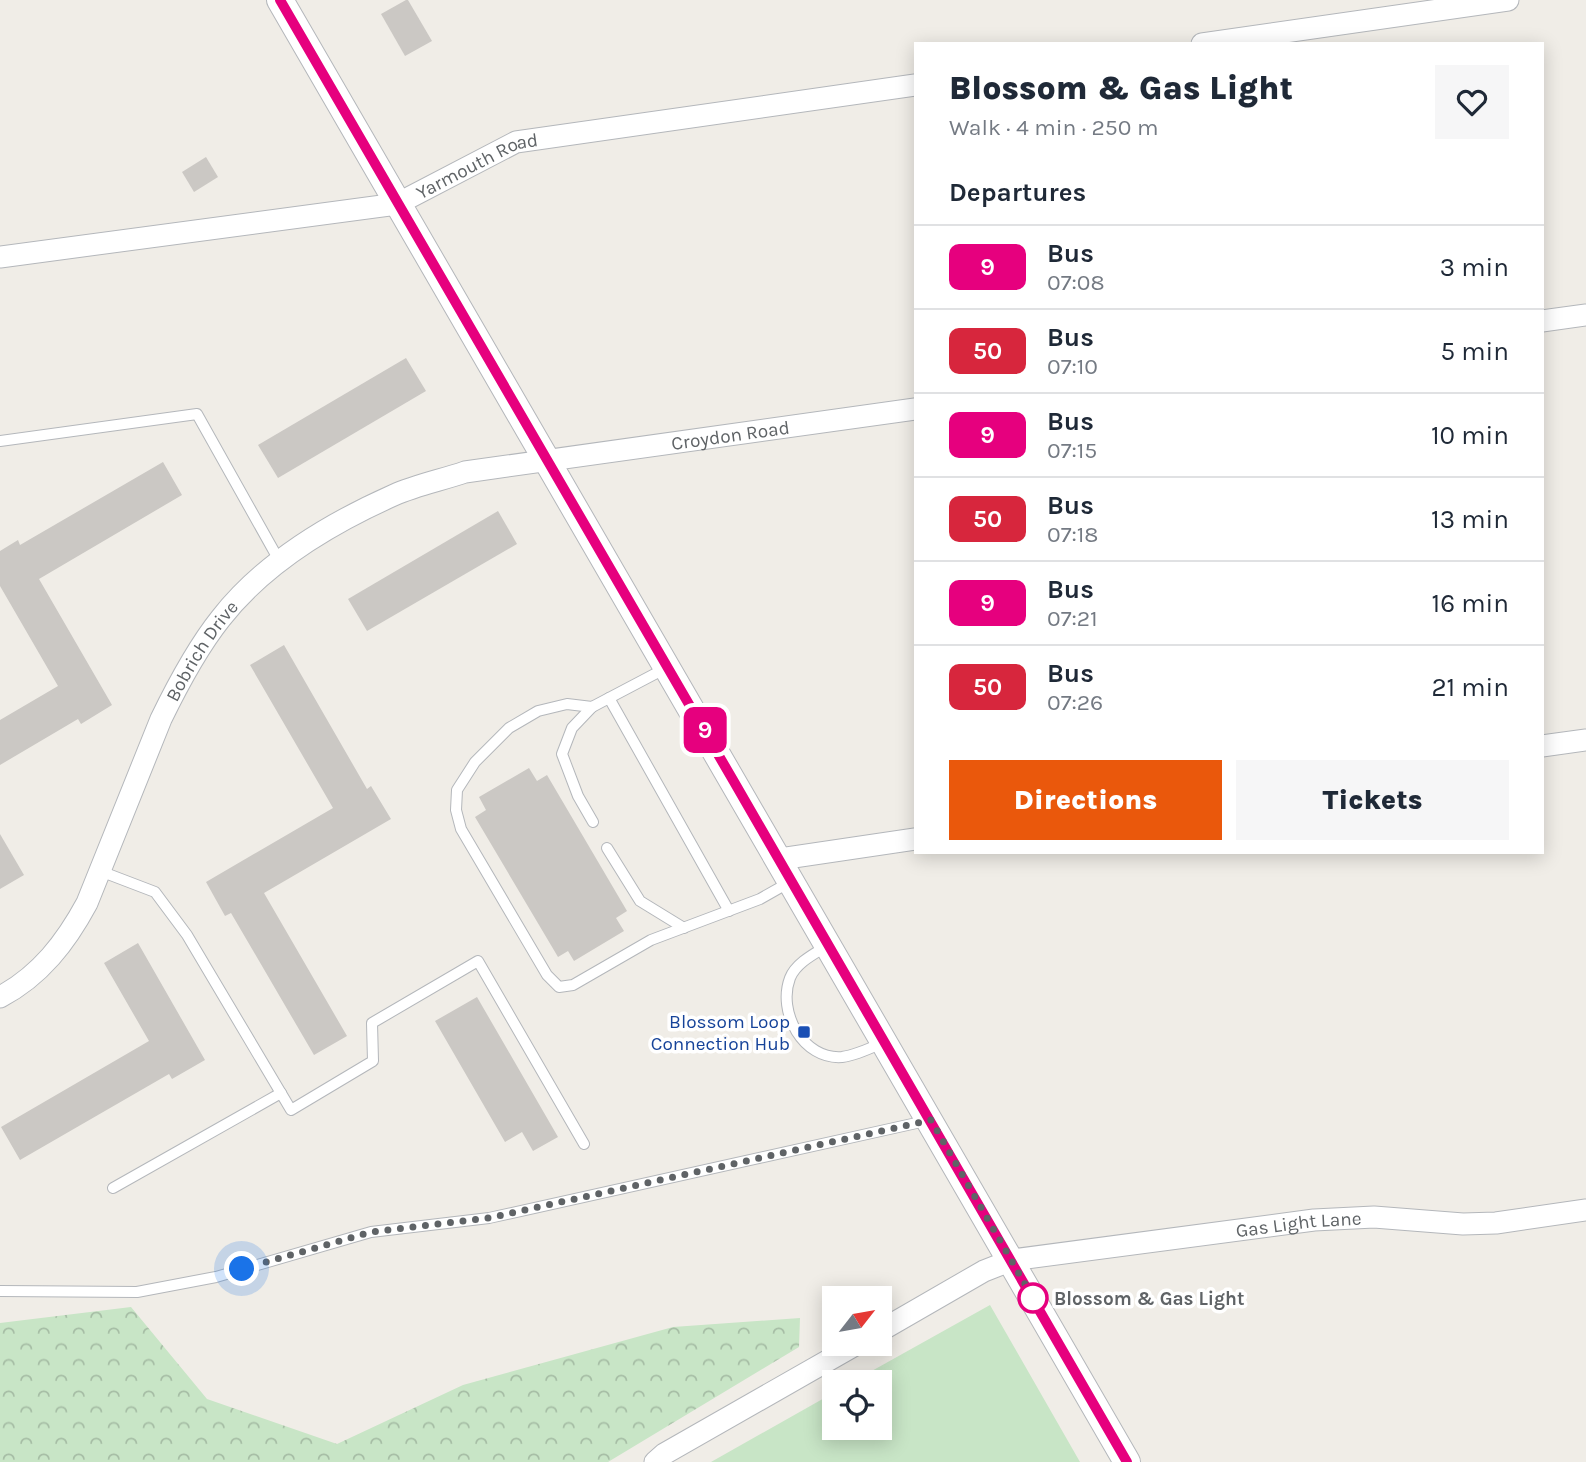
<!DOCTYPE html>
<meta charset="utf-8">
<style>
body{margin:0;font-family:Karla,sans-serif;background:#f6f6f7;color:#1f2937;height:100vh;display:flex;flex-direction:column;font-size:26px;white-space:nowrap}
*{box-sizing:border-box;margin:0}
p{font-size:23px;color:#747a83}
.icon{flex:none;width:38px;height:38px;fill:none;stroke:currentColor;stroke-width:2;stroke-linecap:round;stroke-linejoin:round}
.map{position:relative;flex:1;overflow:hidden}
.panel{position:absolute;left:914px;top:42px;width:630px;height:812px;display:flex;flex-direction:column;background:#fff;border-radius:0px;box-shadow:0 4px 18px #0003}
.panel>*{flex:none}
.badge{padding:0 14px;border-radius:10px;font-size:24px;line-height:46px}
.needle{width:46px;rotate:59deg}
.buttons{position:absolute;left:822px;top:1286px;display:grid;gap:14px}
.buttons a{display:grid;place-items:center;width:70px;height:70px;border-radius:0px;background:#fff;box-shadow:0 4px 18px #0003;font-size:35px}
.you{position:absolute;width:35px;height:35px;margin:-18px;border:5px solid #fff;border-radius:50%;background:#1a73e8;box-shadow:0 0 0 10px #1a73e833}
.map>.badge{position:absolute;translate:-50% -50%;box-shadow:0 0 0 4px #fff}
h2{padding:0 35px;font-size:26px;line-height:63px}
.round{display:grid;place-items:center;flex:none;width:74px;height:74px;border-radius:0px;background:#f6f6f7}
.overview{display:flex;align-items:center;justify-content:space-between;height:119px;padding:0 35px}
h1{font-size:33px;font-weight:800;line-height:52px}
.primary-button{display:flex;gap:14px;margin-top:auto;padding:14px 35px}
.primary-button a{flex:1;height:80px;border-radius:0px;background:#ea580c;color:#fff;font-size:28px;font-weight:800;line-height:80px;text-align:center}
.primary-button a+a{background:#f6f6f7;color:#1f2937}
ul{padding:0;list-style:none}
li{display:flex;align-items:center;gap:21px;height:84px;padding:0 35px;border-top:2px solid #e0e1e3}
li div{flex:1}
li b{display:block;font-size:26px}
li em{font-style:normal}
li .badge{min-width:77px;font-weight:700;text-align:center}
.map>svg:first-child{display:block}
</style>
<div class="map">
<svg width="1586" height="1462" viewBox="0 0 1586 1462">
<defs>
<pattern id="forest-crowns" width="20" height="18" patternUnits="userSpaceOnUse" patternTransform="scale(1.75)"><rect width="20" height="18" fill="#c8e5c6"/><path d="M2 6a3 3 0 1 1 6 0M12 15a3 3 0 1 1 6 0" fill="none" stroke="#a6bda5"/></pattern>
</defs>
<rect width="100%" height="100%" fill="#f0ede7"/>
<path fill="#c8e5c6" d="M990 1305 1080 1462H711L835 1392V1428H880V1382H852Z"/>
<path fill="url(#forest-crowns)" d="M131 1307 207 1399 337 1444 463 1385 673 1327 800 1318 799 1347 608 1462H0V1323Z"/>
<g fill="#cbc8c4">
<path d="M406 0H408L432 41 405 56 381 14Z"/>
<path d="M206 157 218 177 194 192 182 172Z"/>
<path d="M406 358 426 391 278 478 258 445Z"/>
<path d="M163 462 182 495 39 579 112 705 81 724 78 719 0 765V720L58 686 0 586V551L18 540 20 545Z"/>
<path d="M498 511 517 544 367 631 348 599Z"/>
<path d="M284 645 367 789 371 786 391 819 264 893 347 1036 314 1055 231 913 225 916 206 882 333 808 250 665Z"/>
<path d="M529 768 537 781 547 775 627 911 616 918 624 931 574 961 568 951 558 957 475 817 486 810 479 797Z"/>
<path d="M0 834 24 875 0 889Z"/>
<path d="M138 943 205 1060 172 1079 169 1074 20 1160 1 1127 149 1041 104 963Z"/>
<path d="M477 997 558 1137 533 1151 522 1132 505 1142 435 1021Z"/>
</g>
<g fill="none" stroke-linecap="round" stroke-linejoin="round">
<g stroke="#b4b7bb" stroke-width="12">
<g id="service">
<path d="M0 441 197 414 280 562"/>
<path d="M668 667 592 707 567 704 538 711 509 728 475 762 457 790 456 810 461 829 547 975 559 987 573 985 651 940 760 899 790 882"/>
<path d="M609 698 729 911"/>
<path d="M592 707 572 728 562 754 578 796 593 822"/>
<path d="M607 848 640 901 684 928"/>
<path d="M100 871 155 892 187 935 291 1110 373 1061 372 1023 478 961 584 1144"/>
<path d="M827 946C814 954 796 963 790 978 777 1012 803 1060 842 1057 857 1055 871 1048 884 1042"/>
<path d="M113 1188 281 1093"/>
<path d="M0 1291 137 1292 216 1277 371 1232 489 1218 930 1120"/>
</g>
</g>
<g stroke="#b4b7bb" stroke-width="23">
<g id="minor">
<path d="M1202 44 1508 0"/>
<path id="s1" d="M0 257 397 204 516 142 915 85"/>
<path d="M1542 321 1586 315"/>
<path d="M1542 746 1586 740"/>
<path d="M780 859 915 839"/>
<path id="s2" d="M0 997C40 976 66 942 87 903L161 719C178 684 197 648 221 618 264 563 331 523 394 495 416 485 442 480 465 472L915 409"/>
<path id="s3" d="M880 1331 984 1271 1012 1260 1314 1220 1374 1217 1463 1224 1496 1223 1586 1210"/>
<path d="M655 1462 664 1454 857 1344"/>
</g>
</g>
<g stroke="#b4b7bb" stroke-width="28">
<path id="tertiary" d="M280 0C560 489 848 973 1127 1462"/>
</g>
<use href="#service" stroke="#fff" stroke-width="10"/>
<use href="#minor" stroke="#fff" stroke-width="21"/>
<use href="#tertiary" stroke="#fff" stroke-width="26"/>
</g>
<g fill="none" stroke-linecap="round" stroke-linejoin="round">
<g stroke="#fff" stroke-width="16">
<path id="line" d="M280 0C562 488 847 973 1127 1462"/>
</g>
<use href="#line" stroke="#e6007e" stroke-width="10"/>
<path stroke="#5f6366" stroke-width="7" stroke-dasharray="0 12.6" d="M242 1269 371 1232 489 1218 931 1120 1037 1305 1033 1298"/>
</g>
<rect fill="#1a4fb4" stroke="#fff" stroke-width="2.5" x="797" y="1025" width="14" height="14" rx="3.5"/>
<circle fill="#fff" stroke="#e6007e" stroke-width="3.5" cx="1033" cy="1298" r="14"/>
<g text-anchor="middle" stroke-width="7" stroke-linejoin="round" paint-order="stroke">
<g font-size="19" fill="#5f6366" stroke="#fff">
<text dy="7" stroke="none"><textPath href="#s1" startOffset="490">Yarmouth Road</textPath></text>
<text dy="7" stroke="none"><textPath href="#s2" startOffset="1003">Croydon Road</textPath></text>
<text dy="7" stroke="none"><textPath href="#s2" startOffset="408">Bobrich Drive</textPath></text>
<text dy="7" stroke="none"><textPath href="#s3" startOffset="439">Gas Light Lane</textPath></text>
</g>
<g font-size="19" fill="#164399" stroke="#fff" text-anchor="end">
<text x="790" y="1028">Blossom Loop<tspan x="790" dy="22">Connection Hub</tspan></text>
</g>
<g font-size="19" font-weight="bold" fill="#5f6366" stroke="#fff" text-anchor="start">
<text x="1054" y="1305">Blossom &amp; Gas Light</text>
</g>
</g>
</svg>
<div class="buttons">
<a><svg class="needle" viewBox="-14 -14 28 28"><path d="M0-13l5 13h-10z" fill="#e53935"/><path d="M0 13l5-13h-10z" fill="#747a83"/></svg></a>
<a><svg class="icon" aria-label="locate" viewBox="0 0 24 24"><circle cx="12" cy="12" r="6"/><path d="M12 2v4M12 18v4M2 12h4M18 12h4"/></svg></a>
</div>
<div class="you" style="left:242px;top:1269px"></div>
<b class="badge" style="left:705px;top:730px;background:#e6007e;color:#fff">9</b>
<section class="panel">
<div class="overview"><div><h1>Blossom &amp; Gas Light</h1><p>Walk · 4 min · 250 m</p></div><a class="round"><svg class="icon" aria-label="heart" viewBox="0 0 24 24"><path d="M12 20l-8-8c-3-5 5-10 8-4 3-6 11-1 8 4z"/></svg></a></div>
<h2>Departures</h2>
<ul>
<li><span class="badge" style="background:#e6007e;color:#fff">9</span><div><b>Bus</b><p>07:08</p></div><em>3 min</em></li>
<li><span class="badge" style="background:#d7263d;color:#fff">50</span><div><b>Bus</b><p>07:10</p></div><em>5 min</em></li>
<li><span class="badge" style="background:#e6007e;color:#fff">9</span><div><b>Bus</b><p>07:15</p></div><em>10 min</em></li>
<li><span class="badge" style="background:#d7263d;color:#fff">50</span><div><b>Bus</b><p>07:18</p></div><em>13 min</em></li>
<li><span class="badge" style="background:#e6007e;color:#fff">9</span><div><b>Bus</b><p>07:21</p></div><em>16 min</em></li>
<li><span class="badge" style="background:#d7263d;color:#fff">50</span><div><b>Bus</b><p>07:26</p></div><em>21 min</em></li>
</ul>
<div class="primary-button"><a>Directions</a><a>Tickets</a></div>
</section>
</div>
